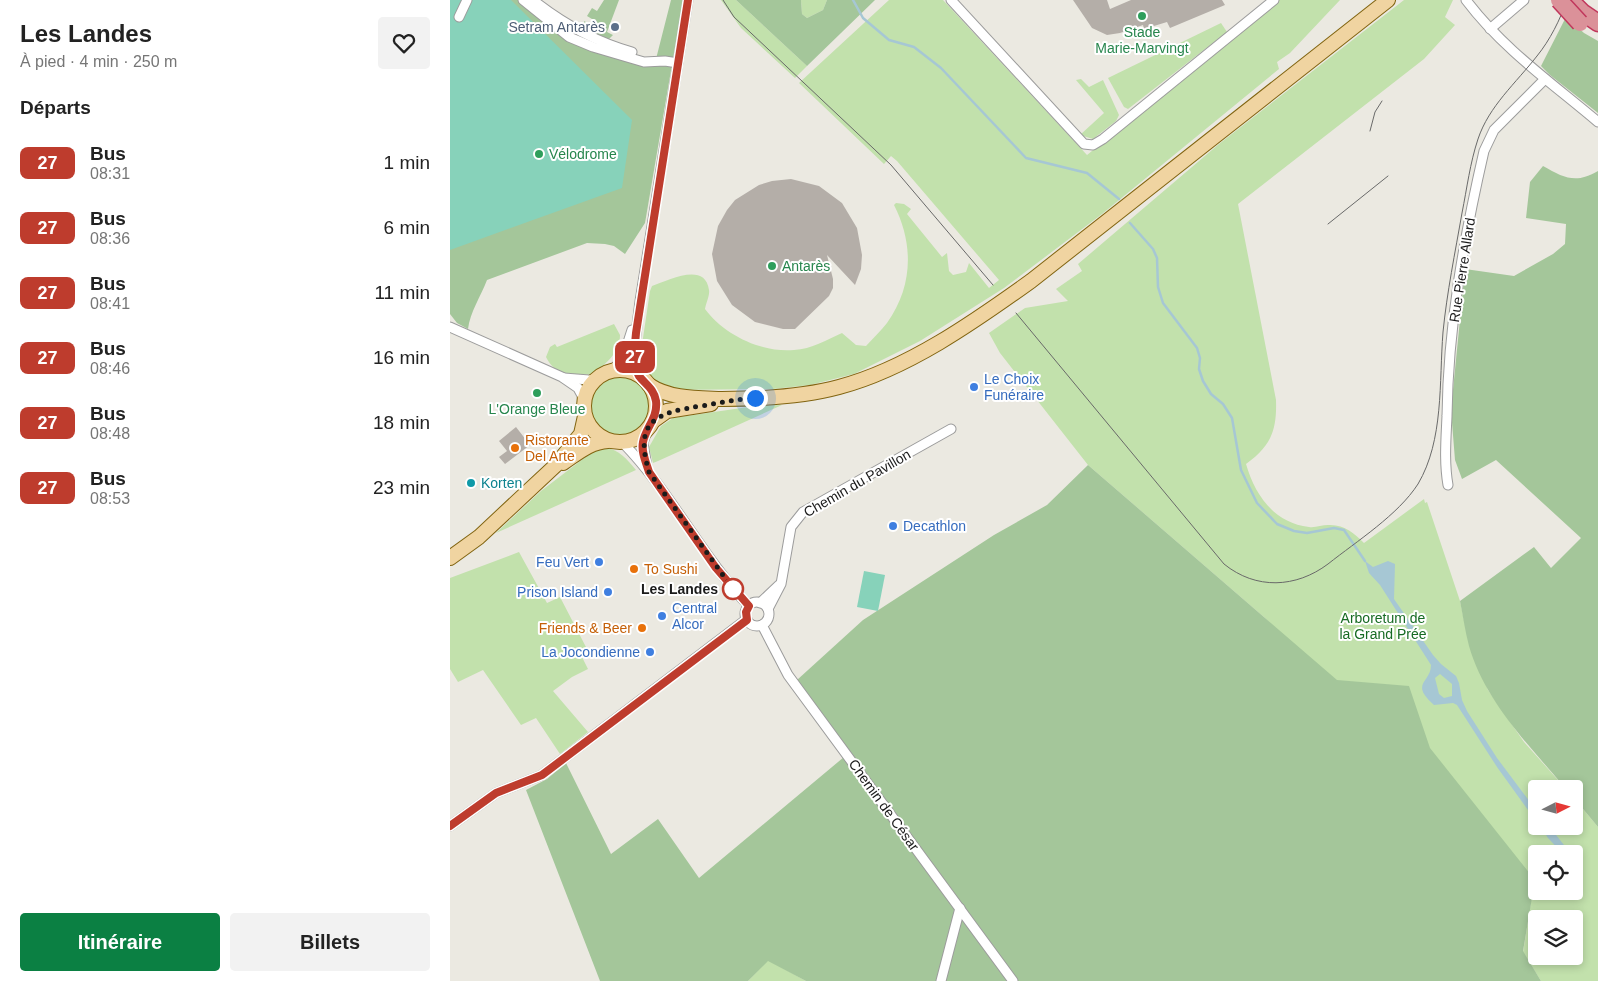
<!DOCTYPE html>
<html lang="fr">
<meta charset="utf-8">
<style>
body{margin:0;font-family:Helvetica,sans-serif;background:#f2f2f2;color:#222;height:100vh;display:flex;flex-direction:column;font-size:19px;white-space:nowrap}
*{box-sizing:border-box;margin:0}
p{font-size:16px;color:#767676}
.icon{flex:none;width:28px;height:28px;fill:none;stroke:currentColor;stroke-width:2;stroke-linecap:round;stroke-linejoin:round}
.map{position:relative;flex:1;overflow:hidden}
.panel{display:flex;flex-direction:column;background:#fff;width:450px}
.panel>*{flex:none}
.badge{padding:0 10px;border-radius:8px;font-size:18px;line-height:32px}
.needle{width:32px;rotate:84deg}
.buttons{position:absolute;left:1078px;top:780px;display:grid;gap:10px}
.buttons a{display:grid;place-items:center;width:55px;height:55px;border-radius:5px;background:#fff;box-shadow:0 2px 8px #0003;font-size:25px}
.you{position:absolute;width:25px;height:25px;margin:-12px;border:4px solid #fff;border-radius:50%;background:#1a73e8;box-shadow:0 0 0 8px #1a73e833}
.map>.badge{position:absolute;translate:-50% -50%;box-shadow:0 0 0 2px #fff}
h2{padding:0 20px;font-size:19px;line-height:45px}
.round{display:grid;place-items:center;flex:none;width:52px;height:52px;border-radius:5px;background:#f2f2f2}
.overview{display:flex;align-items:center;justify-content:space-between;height:85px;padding:0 20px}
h1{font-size:24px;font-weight:800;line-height:38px}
.cta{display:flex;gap:10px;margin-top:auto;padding:10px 20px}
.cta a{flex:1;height:58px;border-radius:5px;background:#0b8043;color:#fff;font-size:20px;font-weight:800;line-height:58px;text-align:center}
.cta a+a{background:#f2f2f2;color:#222}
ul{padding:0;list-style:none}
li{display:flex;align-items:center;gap:15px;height:65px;padding:0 20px}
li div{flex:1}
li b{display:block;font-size:19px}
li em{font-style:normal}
li .badge{min-width:55px;font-weight:700;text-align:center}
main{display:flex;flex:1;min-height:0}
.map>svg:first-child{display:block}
</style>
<main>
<section class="panel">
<div class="overview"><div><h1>Les Landes</h1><p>À pied · 4 min · 250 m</p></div><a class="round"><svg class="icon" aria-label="heart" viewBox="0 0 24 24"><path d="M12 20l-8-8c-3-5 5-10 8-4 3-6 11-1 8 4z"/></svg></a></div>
<h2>Départs</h2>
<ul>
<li><span class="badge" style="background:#be3c2d;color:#fff">27</span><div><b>Bus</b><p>08:31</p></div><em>1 min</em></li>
<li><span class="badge" style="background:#be3c2d;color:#fff">27</span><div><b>Bus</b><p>08:36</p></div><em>6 min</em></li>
<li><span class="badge" style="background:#be3c2d;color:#fff">27</span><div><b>Bus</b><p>08:41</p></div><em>11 min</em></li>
<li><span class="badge" style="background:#be3c2d;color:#fff">27</span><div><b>Bus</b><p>08:46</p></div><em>16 min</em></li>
<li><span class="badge" style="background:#be3c2d;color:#fff">27</span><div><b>Bus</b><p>08:48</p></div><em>18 min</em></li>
<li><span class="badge" style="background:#be3c2d;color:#fff">27</span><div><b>Bus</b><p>08:53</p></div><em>23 min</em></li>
</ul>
<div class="cta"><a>Itinéraire</a><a>Billets</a></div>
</section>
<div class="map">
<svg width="1148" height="981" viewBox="0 0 1148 981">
<rect width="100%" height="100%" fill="#ebe9e1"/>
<g fill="#c2e1ac" fill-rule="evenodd">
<path d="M271 0H286L357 66 345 78 291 28Z"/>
<path d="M351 0H377L373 10 357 18 352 14Z"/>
<path d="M439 0H493L637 155 829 0H890L840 53 827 62 829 69 652 214 554 288 470 341 404 374 360 385 323 389 223 390 211 387 194 369 190 358 200 291 202 286C218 281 255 261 259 290 260 295 256 303 255 309 274 335 312 353 344 350 362 349 376 340 392 333L406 345 416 346C423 338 431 331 437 323 463 287 464 244 444 205L446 203 454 204 461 209 457 214 492 257 497 253 499 271 503 275 516 272 519 263 539 288 549 280 447 161 441 156 434 164 349 83Z"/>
<path d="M954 0H1003L995 17 1005 25 974 59 788 204 826 400C827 430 821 446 796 464 805 495 824 523 859 527 865 528 872 525 878 525 894 524 904 533 914 543L974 499 975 503 977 502 1010 601 1018 639 1038 690 1074 742 1116 789H1086V826H1124V798L1148 827V981H1091L1073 952 1083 889 815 618 638 465 550 353 539 333 575 308 618 301 606 289 632 271 628 264 769 144ZM1086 854H1124V891H1086ZM1086 919H1124V956H1086Z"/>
<path d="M771 23 777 32 678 109 674 107 658 78Z"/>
<path d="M631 79 639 87 653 80 669 115 666 121 643 139 630 135 654 113 626 80Z"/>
<path d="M164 324 170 335C170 354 155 364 141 375 123 374 105 376 96 357L100 347 105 344 107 347Z"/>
<circle cx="170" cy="406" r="29"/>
<path d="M332 405 208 461 203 463 199 447 211 426 223 418 305 406Z"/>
<path d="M155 447C170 451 176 458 186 470L46 533 91 491 146 449Z"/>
<path d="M69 552 97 603 110 597 137 649 131 655 138 669 122 677 103 691 138 732 110 754 86 718 71 725 33 670 8 682 0 669V578Z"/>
<path d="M318 960 356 981H298Z"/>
</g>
<g fill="#a4c69a">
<path d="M24 0H82C116 29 159 61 206 59L221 0H233L195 223 175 254 164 246 155 244 137 243 37 280C31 296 20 312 18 329L7 323 0 314V174Z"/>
<path d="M154 0H169L157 32 163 35 159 39 135 29 134 21 140 24 142 19 137 16 142 8 147 11Z"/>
<path d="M286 0H351L352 14 357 18 373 10 377 0H425L357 66Z"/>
<path d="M1116 17 1134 33 1148 41V113L1100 75 1091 66Z"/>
<path d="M1093 166C1114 178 1126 184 1148 171V827L1124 798V789H1116C1080 746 1035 702 1019 646 1015 631 1013 616 1010 601L1084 547 1101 568 1131 538 1046 460 1012 479 1005 460 1001 410 1015 269 1064 276 1103 254 1115 244 1116 224 1076 218 1080 182Z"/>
<path d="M638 465 887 680 959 686 980 748 1085 880 1073 951 1091 981H356L318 961 298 981H150L76 790 97 779 116 763 161 854 208 819 249 878 400 752 347 680 413 620 544 535 597 505Z"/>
</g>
<g fill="#87d2ba">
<path d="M0 0H61L182 120 172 188 0 250Z"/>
<path d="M414 571 435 575 428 611 407 607Z"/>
</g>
<g fill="#a6c7d4" fill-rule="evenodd">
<path d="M915 561 923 567 938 561 945 564 944 599 983 655 991 664 1006 676 1009 683 1012 700 1017 711 1047 758 1086 810V821L1047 767 1007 705 1003 703 984 705C959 683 981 683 981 665L930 585 919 573ZM990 674 1002 684V696L994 698 989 694 985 678Z"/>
<path d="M1090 826H1099L1121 854H1113L1098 838Z"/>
</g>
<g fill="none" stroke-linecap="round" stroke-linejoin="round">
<g stroke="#a6c7d4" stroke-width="2.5">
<path d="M403 0 413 18 439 40 464 47 491 68 576 158 637 173 669 199"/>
<path d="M680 223 703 249 707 258 708 287 713 303 747 348 750 358 749 369 753 381 761 394 773 404 782 418 791 470 807 503 827 524 844 531 857 533 884 528 894 530 915 561"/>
</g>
</g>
<g fill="#b4aea8">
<path d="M623 0H657L660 9 681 0H772L775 5 720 28 717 22 694 29 693 25 670 33 657 35 642 28Z"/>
<path d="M341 179 369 186 392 203 407 228 412 255 411 269 405 285 377 255 383 279V288L379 296 345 329H333L305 322 282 305 267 281 262 254 268 226 277 210 285 200 309 185 322 181Z"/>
<path d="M66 427 80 445 55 464 49 457 57 451 49 441Z"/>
</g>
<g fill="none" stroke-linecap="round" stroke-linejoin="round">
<g stroke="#9c9c9c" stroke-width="11">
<g id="street">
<path d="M73 0 119 37 143 47 194 62 215 61 228 63"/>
<path d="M83 0C112 23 146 42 182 52"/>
<path d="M501 0 634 144 643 145 653 139 824 0"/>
<path d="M1016 0C1053 49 1102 83 1148 122"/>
<path d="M9 17 17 0"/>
<path d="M1040 29 1074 0"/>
<path d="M0 327 112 377 128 388 134 399"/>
<path d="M162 371 173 358 182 330"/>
<path d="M190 376 184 351 190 301 238 0"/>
<path d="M114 378 139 380 147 378"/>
<path d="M197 431 193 443 197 467"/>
<path d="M173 443C221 492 251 556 299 606"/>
<path d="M998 485C994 462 996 439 997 416 998 326 1014 238 1034 151L1044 130 1095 79"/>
<circle cx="307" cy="614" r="12"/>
<path d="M310 603 329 585"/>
<path d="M318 609 331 584 341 527 353 512 501 429"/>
<path d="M312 625 338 675 563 981"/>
<path d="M0 826 46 793 92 775 297 619"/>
<path d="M491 981 510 908"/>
</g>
</g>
<g stroke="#816410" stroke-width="16">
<g id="primary">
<circle cx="170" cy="406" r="36"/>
<path d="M199 385C220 399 247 398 272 399 311 399 352 397 389 387 457 369 524 322 581 281L938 0"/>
<path d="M203 421 217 411 261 404"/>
<path d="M113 463C128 453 140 442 158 441"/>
<path d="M0 558 29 537 105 466 131 434 135 416"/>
</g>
</g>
<g stroke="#c1375c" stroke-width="19">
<path id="highway" d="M1120 0 1132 12 1148 23"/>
</g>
<use href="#street" stroke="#fff" stroke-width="9"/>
<use href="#primary" stroke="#f0d4a1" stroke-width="14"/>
<use href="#highway" stroke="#db9199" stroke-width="16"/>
<g stroke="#696969" stroke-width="1">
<path d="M273 0 284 17 441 165 543 285"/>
<path d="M920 131 925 112 932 101"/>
<path d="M878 224 938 176"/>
<path d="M566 313 774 564C806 590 846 588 878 564 907 541 948 515 968 484 994 440 989 382 993 332 997 292 1005 253 1012 213 1017 188 1020 163 1028 139 1039 106 1066 83 1087 56 1100 40 1110 20 1117 0"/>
</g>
<g stroke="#c1375c" stroke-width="19" stroke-linecap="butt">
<path id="highway-bridge" d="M1109 0 1130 23"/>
</g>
<use href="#highway-bridge" stroke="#db9199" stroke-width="16"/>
</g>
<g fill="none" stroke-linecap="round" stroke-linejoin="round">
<g stroke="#fff" stroke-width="11">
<path id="line" d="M0 826 46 793 92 775 297 620 296 612 299 606 266 568 199 472C196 462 191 452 193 442 196 427 208 418 206 401 204 389 196 385 189 376 182 364 185 346 186 333L238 0"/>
</g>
<use href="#line" stroke="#be3c2d" stroke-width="8"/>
<path stroke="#1b1b1b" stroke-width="5" stroke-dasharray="0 9" d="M283 589 199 472C184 421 205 413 251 406 269 403 287 399 305 398"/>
</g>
<g fill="#2e9e5b" stroke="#fff" stroke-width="2">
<circle cx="692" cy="16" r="5"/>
<circle cx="89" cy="154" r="5"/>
<circle cx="322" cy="266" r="5"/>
<circle cx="87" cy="393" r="5"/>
</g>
<circle fill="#5c6f8a" stroke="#fff" stroke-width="2" cx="165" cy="27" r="5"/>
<g fill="#3f7fe0" stroke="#fff" stroke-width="2">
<circle cx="524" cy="387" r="5"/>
<circle cx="443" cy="526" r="5"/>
<circle cx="149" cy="562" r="5"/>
<circle cx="158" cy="592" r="5"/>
<circle cx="212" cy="616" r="5"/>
<circle cx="200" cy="652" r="5"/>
</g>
<g fill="#e8710a" stroke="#fff" stroke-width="2">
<circle cx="65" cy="448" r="5"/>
<circle cx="184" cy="569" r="5"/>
<circle cx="192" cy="628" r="5"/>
</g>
<circle fill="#0f9aa8" stroke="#fff" stroke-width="2" cx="21" cy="483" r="5"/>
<circle fill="#fff" stroke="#be3c2d" stroke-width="2.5" cx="283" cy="589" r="10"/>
<g text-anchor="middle" stroke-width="4" stroke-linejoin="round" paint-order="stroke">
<g font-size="14" fill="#4e5e75" stroke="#fff" text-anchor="end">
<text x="155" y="32">Setram Antarès</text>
</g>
<g font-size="14" fill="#27864d" stroke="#fff">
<text x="692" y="37">Stade<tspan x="692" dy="16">Marie-Marvingt</tspan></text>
<text x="99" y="159" text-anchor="start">Vélodrome</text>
<text x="332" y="271" text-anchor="start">Antarès</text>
<text x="87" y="414">L'Orange Bleue</text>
</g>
<g font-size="14" fill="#1b1b1b" stroke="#fff">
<text transform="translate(1012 270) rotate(-81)" y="5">Rue Pierre Allard</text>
<text transform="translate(407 483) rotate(-30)" y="5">Chemin du Pavillon</text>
<text transform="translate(434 805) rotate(54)" y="5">Chemin de César</text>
</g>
<g font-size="14" fill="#366cbe" stroke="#fff" text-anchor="start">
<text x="534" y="384">Le Choix<tspan x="534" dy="16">Funéraire</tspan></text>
<text x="453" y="531">Decathlon</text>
<text x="139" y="567" text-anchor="end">Feu Vert</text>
<text x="148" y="597" text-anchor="end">Prison Island</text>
<text x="222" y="613">Central<tspan x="222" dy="16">Alcor</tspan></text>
<text x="190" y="657" text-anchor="end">La Jocondienne</text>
</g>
<g font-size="14" fill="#c56008" stroke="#fff" text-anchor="start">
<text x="75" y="445">Ristorante<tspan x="75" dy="16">Del Arte</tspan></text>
<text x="194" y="574">To Sushi</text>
<text x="182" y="633" text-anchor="end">Friends &amp; Beer</text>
</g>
<g font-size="14" fill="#0d838f" stroke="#fff" text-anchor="start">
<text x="31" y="488">Korten</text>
</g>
<g font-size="14" font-weight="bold" fill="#1b1b1b" stroke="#fff" text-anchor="end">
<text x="268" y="594">Les Landes</text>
</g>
<g font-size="14" fill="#176b24" stroke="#fff">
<text x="933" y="623">Arboretum de<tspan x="933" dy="16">la Grand Prée</tspan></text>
</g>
</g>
</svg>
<div class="buttons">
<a><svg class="needle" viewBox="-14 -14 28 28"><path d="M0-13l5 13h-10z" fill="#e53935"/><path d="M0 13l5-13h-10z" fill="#767676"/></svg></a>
<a><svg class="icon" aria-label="locate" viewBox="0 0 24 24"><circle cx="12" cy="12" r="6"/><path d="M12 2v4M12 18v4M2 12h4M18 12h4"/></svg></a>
<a><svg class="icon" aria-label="layers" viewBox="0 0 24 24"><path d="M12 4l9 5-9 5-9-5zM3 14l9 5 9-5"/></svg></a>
</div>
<div class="you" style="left:305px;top:398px"></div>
<b class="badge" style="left:185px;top:357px;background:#be3c2d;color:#fff">27</b>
</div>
</main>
